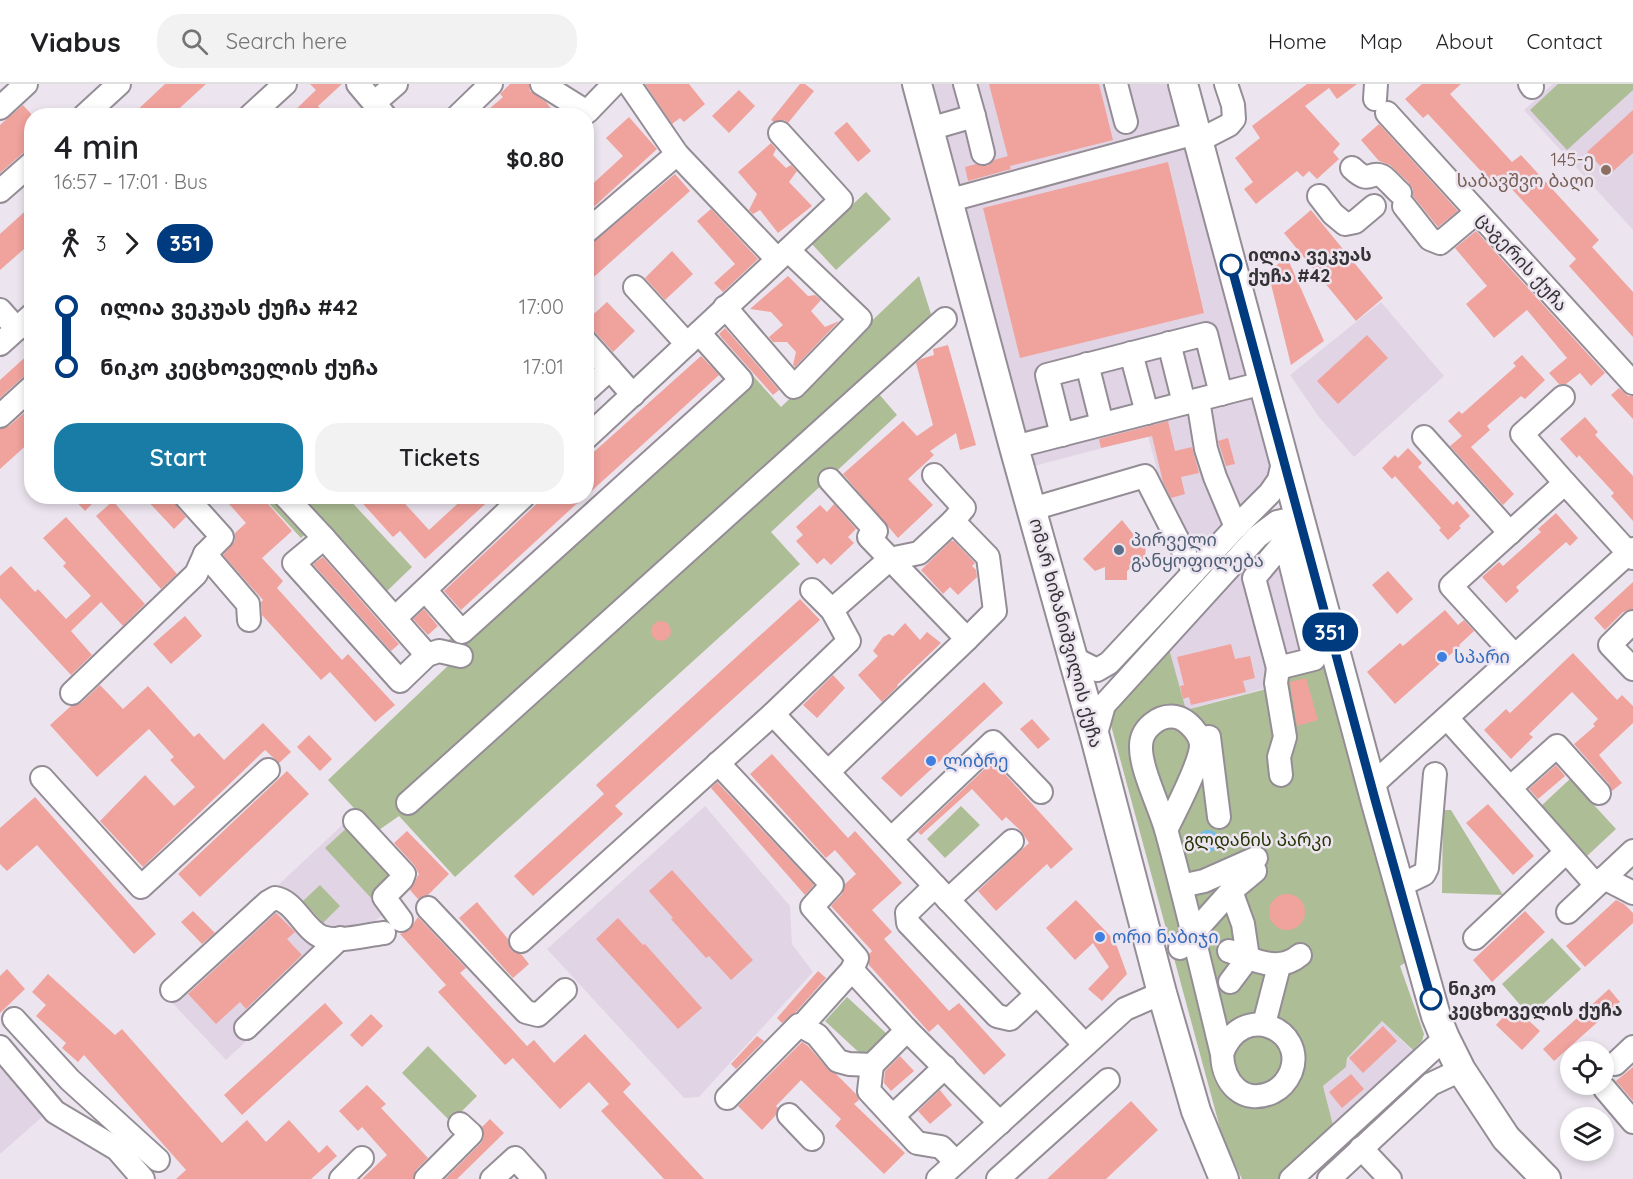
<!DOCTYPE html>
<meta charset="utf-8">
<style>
body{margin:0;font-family:Quicksand,"Noto Sans Georgian",sans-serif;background:#f2f2f2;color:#202124;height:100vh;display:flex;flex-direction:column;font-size:22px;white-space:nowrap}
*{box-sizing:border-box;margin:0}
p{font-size:20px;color:#757577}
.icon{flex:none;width:33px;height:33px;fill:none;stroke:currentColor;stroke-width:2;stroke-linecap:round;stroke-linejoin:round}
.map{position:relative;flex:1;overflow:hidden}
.panel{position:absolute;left:24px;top:24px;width:570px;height:396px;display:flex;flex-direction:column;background:#fff;border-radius:24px;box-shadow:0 3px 9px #0003}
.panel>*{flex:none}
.badge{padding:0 12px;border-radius:20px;font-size:21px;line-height:39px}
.tools{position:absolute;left:1560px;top:957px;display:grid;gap:12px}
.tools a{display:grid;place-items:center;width:54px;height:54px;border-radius:50%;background:#fff;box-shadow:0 3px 9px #0003;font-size:30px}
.map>.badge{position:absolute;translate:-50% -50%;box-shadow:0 0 0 3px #fff}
.legs{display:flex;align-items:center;gap:9px;height:66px;padding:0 30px;font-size:20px}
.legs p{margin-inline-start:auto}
.head{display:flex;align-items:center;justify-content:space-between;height:102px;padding:0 30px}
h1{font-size:33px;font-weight:600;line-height:45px}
.button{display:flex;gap:12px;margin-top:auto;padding:12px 30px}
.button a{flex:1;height:69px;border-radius:24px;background:#187ca7;color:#fff;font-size:24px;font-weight:600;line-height:69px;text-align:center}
.button a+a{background:#f2f2f2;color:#202124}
ul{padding:0 30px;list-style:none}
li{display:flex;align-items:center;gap:21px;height:60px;font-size:22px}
li i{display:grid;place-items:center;width:9px;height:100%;margin:0 8px;background:currentColor}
li i::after{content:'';width:15px;height:15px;margin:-8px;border:4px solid;border-radius:50%;background:#fff}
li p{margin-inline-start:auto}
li:first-child i{background:linear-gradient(#0000 50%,currentColor 0)}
li:last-child i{background:linear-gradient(currentColor 50%,#0000 0)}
header{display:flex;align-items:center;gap:36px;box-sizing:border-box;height:84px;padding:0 30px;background:#fff;border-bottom:2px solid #e0e0e0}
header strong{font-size:28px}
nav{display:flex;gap:33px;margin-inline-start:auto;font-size:21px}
.search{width:420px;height:54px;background:#f2f2f2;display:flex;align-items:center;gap:15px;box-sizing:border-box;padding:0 21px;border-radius:24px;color:#757577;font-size:22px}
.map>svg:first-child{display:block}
</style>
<header>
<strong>Viabus</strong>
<div class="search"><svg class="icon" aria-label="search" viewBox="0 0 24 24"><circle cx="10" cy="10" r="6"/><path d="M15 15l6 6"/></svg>Search here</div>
<nav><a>Home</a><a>Map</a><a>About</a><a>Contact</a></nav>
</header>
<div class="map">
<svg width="1633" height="1095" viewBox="0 0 1633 1095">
<rect width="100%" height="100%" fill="#ece5ef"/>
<g fill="#e1d5e5">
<path d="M932 0H1168L1276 394 1200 477 1166 420 1148 352 1034 382Z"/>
<path d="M1553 0H1633V146L1524 26Z"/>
<path d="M1381 218 1444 292 1354 373 1319 333 1290 291Z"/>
<path d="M1276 445 1326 579 1274 602 1185 626 1166 559Z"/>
<path d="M705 722 790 822 792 860 813 888 699 1013 684 1014 547 865Z"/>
<path d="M355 729 396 809 400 814 226 976 163 909Z"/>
<path d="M1382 937 1417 971 1334 1045 1323 1002 1346 983 1347 974Z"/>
<path d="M0 983 42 1033 0 1070Z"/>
</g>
<g fill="#adbd95">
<path d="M1558 0H1633V6L1567 66 1530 26Z"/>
<path d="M866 108 891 135 836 186 811 159Z"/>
<path d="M919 192 937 249 873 303 897 331 771 448 800 480 455 793 399 732 376 748 328 696 453 577 441 563 745 283 781 323Z"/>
<path d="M263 413H347L412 483 387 507 320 436 301 454Z"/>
<path d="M1169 565 1186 626 1274 603 1272 593 1326 579 1408 877 1400 882 1424 950 1422 957 1413 966 1382 937 1347 974 1346 983 1323 1002 1334 1045 1279 1095H1242L1223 1055 1109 634 1115 621Z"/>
<path d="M1570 695 1616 745 1587 772 1541 722Z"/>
<path d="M961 722 980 741 945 774 927 755Z"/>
<path d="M1443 726H1451L1503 811 1442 809Z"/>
<path d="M351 740 397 789 371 814 325 764Z"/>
<path d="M320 801 340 822 323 839 303 817Z"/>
<path d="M1552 854 1581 885 1530 932 1502 900Z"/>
<path d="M847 913 887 950 865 974 825 937Z"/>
<path d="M428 962 477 1012 451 1038 402 989Z"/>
</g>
<circle fill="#74bce6" cx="1208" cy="757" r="11"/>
<g fill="#f0a29d">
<path d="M165 0H206L171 32H131Z"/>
<path d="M310 0H342L318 22 326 32H289L316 6Z"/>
<path d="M510 0H529L530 7 546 18 557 32H481L503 13 500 10Z"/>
<path d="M645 0H689L705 20 684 38 680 34 672 40Z"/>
<path d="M800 0H805L814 7 788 39 784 36 774 38 771 36Z"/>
<path d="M989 0H1099L1113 56 1010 82 1011 85 968 97 965 83 976 80 987 82 994 76 1008 72 1009 77Z"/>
<path d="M1307 0H1357L1337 15 1329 4 1305 22 1340 60 1333 68 1339 75 1317 95 1309 87 1303 93 1297 87 1256 120 1244 105 1253 98 1235 74 1260 54 1252 42Z"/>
<path d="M1422 0H1461L1450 10 1512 78 1521 71 1599 156 1592 163 1633 208V253L1569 182 1576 175 1499 91 1491 98 1428 30 1423 34 1405 15Z"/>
<path d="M739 6 755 22 729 49 712 32Z"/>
<path d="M23 21 32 31V66L23 69 0 89V41Z"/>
<path d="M1633 26V69L1609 91 1587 68Z"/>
<path d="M629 33 657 65 586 130V106L623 72 606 54Z"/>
<path d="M847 38 871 67 858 78 834 49Z"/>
<path d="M1379 40 1458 127 1438 143 1413 112V105L1409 99 1390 81 1379 77 1361 56Z"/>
<path d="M771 59 776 65 773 71 786 84 791 81 797 87 789 98 812 122 778 149 760 126 753 130 749 126 757 110 738 88Z"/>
<path d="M1168 78 1204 229 1020 274 983 124Z"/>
<path d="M675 90 690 107 586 200V164Z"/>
<path d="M32 121V158L0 186V150Z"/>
<path d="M711 125 758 175 723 208 714 199 735 180 697 137Z"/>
<path d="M1311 126 1383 214 1356 237 1284 149Z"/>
<path d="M1476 147 1605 289 1591 302 1580 289 1566 300H1559L1549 289 1567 274 1527 226 1494 254 1466 220 1487 202 1455 164Z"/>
<path d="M672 167 693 190 665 216 645 194Z"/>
<path d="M1287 173 1324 257 1291 281 1268 188Z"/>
<path d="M788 192 808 212 815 211 821 216 811 227 825 243 839 237 795 283 793 281 796 268 787 258H773L769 253 783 241 771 228 750 225Z"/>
<path d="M607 218 635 247 613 268 596 249 586 242V237Z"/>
<path d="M725 244 779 306 773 311 722 254 719 250Z"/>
<path d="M1367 251 1388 274 1338 320 1317 297Z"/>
<path d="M948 261 976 361 960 366 956 349 930 367 934 371 908 395 933 421 898 454 843 390 903 337 917 352 933 341 916 279 921 275 934 271 933 265Z"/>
<path d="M32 267V290L23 293 0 314V296Z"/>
<path d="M1522 271 1545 296 1525 315 1521 312 1487 342 1490 346 1471 363 1514 410 1503 421 1450 362 1462 352 1448 337 1459 327 1462 330 1516 282 1513 279Z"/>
<path d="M701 272 719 291 586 412V375Z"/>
<path d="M1619 304 1628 312H1633V335L1611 311Z"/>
<path d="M32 322V356L0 385V345L9 342Z"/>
<path d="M1585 333 1598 348 1595 351 1633 392V437L1611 412 1614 409 1579 371 1577 374 1560 355Z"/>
<path d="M1168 337 1175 367 1192 363 1199 389 1181 393 1185 410 1171 414 1163 398 1152 352 1101 364 1099 355Z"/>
<path d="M1228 354 1235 380 1226 382 1218 357Z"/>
<path d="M1408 364 1422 379 1418 383 1453 421 1457 417 1470 432 1459 442 1461 444 1448 456 1439 446 1441 444 1395 392 1392 395 1382 384 1395 371 1398 374Z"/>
<path d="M71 412H100L85 427Z"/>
<path d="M143 412H168L186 433 174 445Z"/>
<path d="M222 412H261L292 447 262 474 283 497 277 504 342 576 348 570 395 621 375 638 330 588 321 596 262 531 261 518 263 516 223 471 235 457V449L246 439Z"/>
<path d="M356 412H398L429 446 466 412H494L425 475 400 447 393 453Z"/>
<path d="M545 412H585L461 526 444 507Z"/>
<path d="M113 417 177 490 161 505 96 432Z"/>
<path d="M834 420 856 445 848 453 854 459 831 481 824 474 817 480 796 457 803 451 796 443 820 421 827 428Z"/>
<path d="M1556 429 1578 454 1570 462 1566 458 1516 503 1519 507 1506 519 1482 493 1499 478 1503 482 1541 448 1538 445Z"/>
<path d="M66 433 145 520 123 542 101 518 71 547 92 571 71 591 0 514V492L11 482 35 508 38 505 66 535 91 512 63 482 66 479 43 454Z"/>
<path d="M1122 436 1138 456H1146L1145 478H1137L1127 487V496H1105V483L1095 487 1083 475Z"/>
<path d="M951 457H954L975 479 972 482 976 486 977 493 958 511 950 503 943 510 921 486Z"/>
<path d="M323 473 399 560 391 567 313 480Z"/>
<path d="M1388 487 1413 515 1397 530 1372 501Z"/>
<path d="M1633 498V525L1623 528 1605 546 1594 534Z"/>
<path d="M800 515 820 536 615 722 623 730 533 812 514 792 604 710 596 701Z"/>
<path d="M424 525 438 542 428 551 413 535Z"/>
<path d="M1445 526 1458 541 1464 536 1474 547 1459 561 1460 562 1395 620 1367 588 1400 559 1403 562Z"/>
<path d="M185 532 202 552 171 580 153 560Z"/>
<circle cx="661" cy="547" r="10"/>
<path d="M905 539 920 556 927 548 941 559 897 601 898 602 882 618 858 591 878 572 873 567 883 553 889 550 893 552Z"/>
<path d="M1231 560 1235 575 1250 572 1255 594 1243 597 1246 608 1191 621 1189 613 1183 615 1180 602 1184 601 1177 573Z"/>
<path d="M1573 569 1617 616 1622 611 1633 622V639L1599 671 1622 699 1612 707 1609 700 1574 660 1595 642 1593 640 1598 635 1572 608 1529 650 1533 653 1511 675 1484 646 1506 625 1510 629Z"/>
<path d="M833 591 845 604 817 634 803 621Z"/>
<path d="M1306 594 1318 636 1297 642 1290 598Z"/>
<path d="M984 598 1003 619 901 713 881 694Z"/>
<path d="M100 601 123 625 148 602 194 653 199 649 224 676 263 639 291 668 279 679 265 666 143 783 100 737 145 691 174 722 195 703 170 676 174 673 149 645 97 693 50 641 71 622 81 619Z"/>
<path d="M1032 635 1050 655 1038 665 1020 645Z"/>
<path d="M309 651 332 675 320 687 297 663Z"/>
<path d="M772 670 848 754 855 747 902 799 872 826 892 848 884 855 949 927 959 919 1006 971 984 991 938 940 929 948 869 881V870L872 867 831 822 842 810 845 800 856 790 835 766 826 774 750 690Z"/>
<path d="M993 677 1073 765 1051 785 1047 780 996 827 978 807 1029 759 1021 747 1006 733 1002 737 972 705 921 751 918 748Z"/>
<path d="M1556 681 1565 692 1538 715 1529 705Z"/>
<path d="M287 687 309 710 200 813 178 790Z"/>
<path d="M717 698 814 801 805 811 711 704Z"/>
<path d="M35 713 156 850 134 870 37 761 7 787 0 780V744Z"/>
<path d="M1488 720 1534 772 1513 791 1466 739Z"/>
<path d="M407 747 449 790 428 811 418 815 410 806 419 790 414 781 394 759Z"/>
<path d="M672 786 753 876 731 896 709 872 706 874 671 835 673 834 649 807Z"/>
<circle cx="1287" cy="828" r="18"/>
<path d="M1076 816 1115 857 1127 890 1102 917 1088 905 1109 883 1093 859 1075 876 1046 844Z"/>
<path d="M1616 816 1624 820 1633 829V839L1585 883 1566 862Z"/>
<path d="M477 818 508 855 511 866 521 870 529 880 513 894 459 834Z"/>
<path d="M193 827 215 849 202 860 181 838Z"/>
<path d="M1525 827 1545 848 1492 898 1473 876Z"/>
<path d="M276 829 295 848 287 855 302 871 246 925 240 918 216 940 188 910Z"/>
<path d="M418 833 466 884 460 889 527 962 534 956 554 979 585 950 631 1000 623 1008 704 1095H664L601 1027 609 1020 589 998 560 1025 513 974 505 981 438 908 446 901 400 850 409 846Z"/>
<path d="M618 834 643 861 645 860 702 924 678 945 596 855Z"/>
<path d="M7 885 25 905 0 929V892Z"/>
<path d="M818 887 826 894 796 928 782 939 777 934Z"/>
<path d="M48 890 115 951 122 945 222 1059 247 1036 266 1058 289 1036 319 1069 327 1061 337 1072 311 1095H176L186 1086 84 971 78 978 62 964 66 959 36 932 46 921 32 908Z"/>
<path d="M1609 905 1620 918 1554 977 1543 965Z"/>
<path d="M325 919 343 939 242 1031 224 1011Z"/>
<path d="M1513 922 1540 947 1522 966 1496 941Z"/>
<path d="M371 930 383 942 362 963 350 951Z"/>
<path d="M1383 942 1397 957 1363 989 1349 974Z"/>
<path d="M757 952 764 957 736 985 731 980Z"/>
<path d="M802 958 808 962 828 985 836 990 856 1010 859 1016 854 1020 905 1069 884 1090 835 1042 841 1035 801 996 776 1022 778 1024 776 1031 762 1046 738 1022Z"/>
<path d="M900 972 914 987 891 1007 884 999 885 987Z"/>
<path d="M1633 983V1017L1616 997Z"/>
<path d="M1351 990 1364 1005 1342 1024 1329 1008Z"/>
<path d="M367 1001 386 1020 381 1024 428 1074 416 1086 413 1095H362L387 1071 362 1043 358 1047 339 1027Z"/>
<path d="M940 1006 952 1021 930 1040 918 1027Z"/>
<path d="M1131 1017 1158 1046 1106 1095H1047Z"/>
<path d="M490 1035 504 1049 457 1095H445L481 1059 484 1053 482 1043Z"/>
</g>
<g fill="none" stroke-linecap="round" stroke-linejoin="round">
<g stroke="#948d96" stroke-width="26">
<g id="minor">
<path d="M358 0 385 32"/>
<path d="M542 0 587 28 614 0"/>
<path d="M629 0 677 70 777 175"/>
<path d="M1116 0 1126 38"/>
<path d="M1530 0 1532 3"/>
<path d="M1375 15 1376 0"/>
<path d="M374 19 396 0"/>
<path d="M0 24 26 0"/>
<path d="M1387 29 1633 299"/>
<path d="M84 32 119 0"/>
<path d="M250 32 285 0"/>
<path d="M458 32 491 0"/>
<path d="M974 32 983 69"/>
<path d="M929 45 974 32 965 0"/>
<path d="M1198 57 1229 41 1234 35 1233 21 1226 0"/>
<path d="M1352 84C1371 102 1369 86 1382 92 1388 96 1394 104 1400 109"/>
<path d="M0 107 32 79"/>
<path d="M1319 112 1333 130 1345 140 1355 138 1374 122"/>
<path d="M947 117 1196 49"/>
<path d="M1404 122 1430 155 1440 159 1477 128"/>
<path d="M586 148 677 70"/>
<path d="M635 203 687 260"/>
<path d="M725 223 794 303 860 235 788 166 841 116 780 49"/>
<path d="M0 226 17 245"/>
<path d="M586 258 633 311"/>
<path d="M1169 259 1184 319"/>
<path d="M0 260 32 231"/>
<path d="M1131 269 1147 329"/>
<path d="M1087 280 1102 340"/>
<path d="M586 307 610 285"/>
<path d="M1198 316 1206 365 1215 393 1236 443"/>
<path d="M0 332 32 303"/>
<path d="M1062 351 1047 291 1206 250 1221 310"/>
<path d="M1424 353 1510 449"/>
<path d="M586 354 788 166"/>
<path d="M1014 363 1263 299"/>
<path d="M830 396 876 447"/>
<path d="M1565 399 1633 474"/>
<path d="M185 412 222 453 205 470 248 520 249 536"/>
<path d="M285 412 324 454 427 571"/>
<path d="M1032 425 1145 392 1194 488"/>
<path d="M953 437 988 473 995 527 967 555"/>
<path d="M324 454 294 479 400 597 427 571 439 567 461 572"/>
<path d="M1285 457 1314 575 1278 584 1254 494Z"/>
<path d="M425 506 462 548 741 296 699 249"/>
<path d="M832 526 890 475 919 469 953 437 964 424 934 391"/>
<path d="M395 534 524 412"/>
<path d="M1633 538 1610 561 1633 585"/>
<path d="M1515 572 1451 502 1565 399 1522 350 1563 313"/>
<path d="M1073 574 1097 586 1109 579 1236 443 1270 409 1279 396 1284 374"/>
<path d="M1278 584 1276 599 1285 653 1279 673 1281 691"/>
<path d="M72 609 196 490 205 470"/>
<path d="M773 630 1085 961"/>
<path d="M1447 634 1510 704 1557 662 1599 709"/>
<path d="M1095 653 1104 621 1257 453 1277 438 1291 435 1302 444"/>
<path d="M1209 653 1219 733"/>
<path d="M718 679 832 801 812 823 857 874 852 886 907 946 1000 1039"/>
<path d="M828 688 967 555 869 453"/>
<path d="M42 694 141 803 268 686"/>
<path d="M1371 702 1633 465"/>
<path d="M1510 704 1596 801"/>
<path d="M408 719 945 235"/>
<path d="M355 737 404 790 402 795 384 813 401 836"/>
<path d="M1166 746C1175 728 1200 680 1201 662 1201 650 1187 635 1176 633 1159 630 1141 645 1141 662 1140 685 1161 725 1167 749 1187 822 1204 896 1222 970 1223 999 1243 1022 1273 1008 1281 1004 1287 997 1291 988 1307 945 1241 916 1222 970"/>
<path d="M891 755 993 658 1041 708"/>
<path d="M1604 794 1633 809"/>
<path d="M935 802 907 829 908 839 997 932 1010 935 1037 910"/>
<path d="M1181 802 1204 797 1256 774"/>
<path d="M1399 802 1424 790 1427 784 1435 690"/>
<path d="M948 816 1012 757"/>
<path d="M428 824 526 928 538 931 565 906"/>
<path d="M1568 828 1633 767"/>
<path d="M1475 854 1566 768"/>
<path d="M521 857 773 630 849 557 832 526 812 506"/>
<path d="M1180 864 1231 807 1255 787"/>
<path d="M1229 867C1253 875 1278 890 1300 871"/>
<path d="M1230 898 1248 874 1243 840 1231 807"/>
<path d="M172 906 268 818 275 814C295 817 304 846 322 853 340 859 365 851 384 849"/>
<path d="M14 935 70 996 158 1076"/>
<path d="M807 936 852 886"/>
<path d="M1264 940 1279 882"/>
<path d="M246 944 340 854"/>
<path d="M0 963 55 1028 117 1065 143 1095"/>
<path d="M1615 980 1633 963"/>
<path d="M872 981 869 1007 917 1059 941 1063 956 1078"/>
<path d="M1605 1005 1633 1038"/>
<path d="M727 1014 799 941 817 951 838 977 849 980 872 981 907 946"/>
<path d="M789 1031 812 1055"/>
<path d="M893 1032 945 983"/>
<path d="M1361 1064 1390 1095"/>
<path d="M341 1095 362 1074"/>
<path d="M426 1095 471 1050 460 1040"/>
<path d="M492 1095 515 1074 534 1095"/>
<path d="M938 1095 1125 925 1162 909"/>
<path d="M998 1095 1108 996"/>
<path d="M1291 1095 1445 954"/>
<path d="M1329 1095 1431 1000 1461 986"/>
</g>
</g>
<g stroke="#948d96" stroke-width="32">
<g id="major">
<path d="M917 0 1014 363 1095 653 1162 909 1196 1027 1224 1095"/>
<path d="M1183 0 1376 719 1436 932 1445 954 1461 986 1506 1054 1546 1095"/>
</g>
</g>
<use href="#minor" stroke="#fff" stroke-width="22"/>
<use href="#major" stroke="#fff" stroke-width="28"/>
</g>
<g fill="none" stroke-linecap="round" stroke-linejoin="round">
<g stroke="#fff" stroke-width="14">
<path id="line-1" d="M1231 181 1376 719 1431 915"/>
</g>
<use href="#line-1" stroke="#003b80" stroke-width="9"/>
</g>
<circle fill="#8d6e63" stroke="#ece5ef" stroke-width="2" cx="1606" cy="86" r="6"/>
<g fill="#fff" stroke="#003b80" stroke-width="3">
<circle cx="1231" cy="181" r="10"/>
<circle cx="1431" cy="915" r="10"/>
</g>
<circle fill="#5c6f8a" stroke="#ece5ef" stroke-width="2" cx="1119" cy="466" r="6"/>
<g fill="#3f7fe0" stroke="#ece5ef" stroke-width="2">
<circle cx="1442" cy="573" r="6"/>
<circle cx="931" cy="677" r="6"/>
<circle cx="1100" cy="853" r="6"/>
</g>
<g text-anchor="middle" stroke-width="5" stroke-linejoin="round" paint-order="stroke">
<g font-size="18" fill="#785e54" stroke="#ece5ef" text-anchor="end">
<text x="1594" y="82">145-ე<tspan x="1594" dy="21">საბავშვო ბაღი</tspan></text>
</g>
<g font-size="18" font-weight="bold" fill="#353336" stroke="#ece5ef" text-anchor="start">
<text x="1248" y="177">ილია ვეკუას<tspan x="1248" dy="21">ქუჩა #42</tspan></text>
<text x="1448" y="911">ნიკო<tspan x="1448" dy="21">კეცხოველის ქუჩა</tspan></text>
</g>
<g font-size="18" fill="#353336" stroke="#ece5ef">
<text transform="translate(1522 178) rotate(48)" y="6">ცაგერის ქუჩა</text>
<text transform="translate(1066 549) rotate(75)" y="6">ომარ ხიზანიშვილის ქუჩა</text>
</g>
<g font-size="18" fill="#4e5e75" stroke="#ece5ef" text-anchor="start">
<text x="1131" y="462">პირველი<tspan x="1131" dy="21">განყოფილება</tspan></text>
</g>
<g font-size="18" fill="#366cbe" stroke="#ece5ef" text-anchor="start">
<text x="1454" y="579">სპარი</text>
<text x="943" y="683">ლიბრე</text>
<text x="1112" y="859">ორი ნაბიჯი</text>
</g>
<g font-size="18" fill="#253402" stroke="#ece5ef">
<text x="1258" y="762">გლდანის პარკი</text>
</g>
</g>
</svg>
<div class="tools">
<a><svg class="icon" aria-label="locate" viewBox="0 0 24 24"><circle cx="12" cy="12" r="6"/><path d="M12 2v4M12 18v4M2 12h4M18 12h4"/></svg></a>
<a><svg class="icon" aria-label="layers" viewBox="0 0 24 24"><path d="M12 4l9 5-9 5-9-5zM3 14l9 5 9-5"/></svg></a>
</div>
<b class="badge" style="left:1330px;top:548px;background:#003b80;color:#fff">351</b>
<section class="panel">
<div class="head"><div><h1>4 min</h1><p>16:57 – 17:01 · Bus</p></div><b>$0.80</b></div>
<div class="legs"><svg class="icon" aria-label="walk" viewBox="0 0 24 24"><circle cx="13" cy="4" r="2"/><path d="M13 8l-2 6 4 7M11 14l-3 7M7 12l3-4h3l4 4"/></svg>3<svg class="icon" aria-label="forward" viewBox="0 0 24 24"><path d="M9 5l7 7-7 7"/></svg><b class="badge" style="background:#003b80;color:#fff">351</b></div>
<ul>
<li><i style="color:#003b80"></i><b>ილია ვეკუას ქუჩა #42</b><p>17:00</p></li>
<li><i style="color:#003b80"></i><b>ნიკო კეცხოველის ქუჩა</b><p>17:01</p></li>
</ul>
<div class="button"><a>Start</a><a>Tickets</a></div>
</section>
</div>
